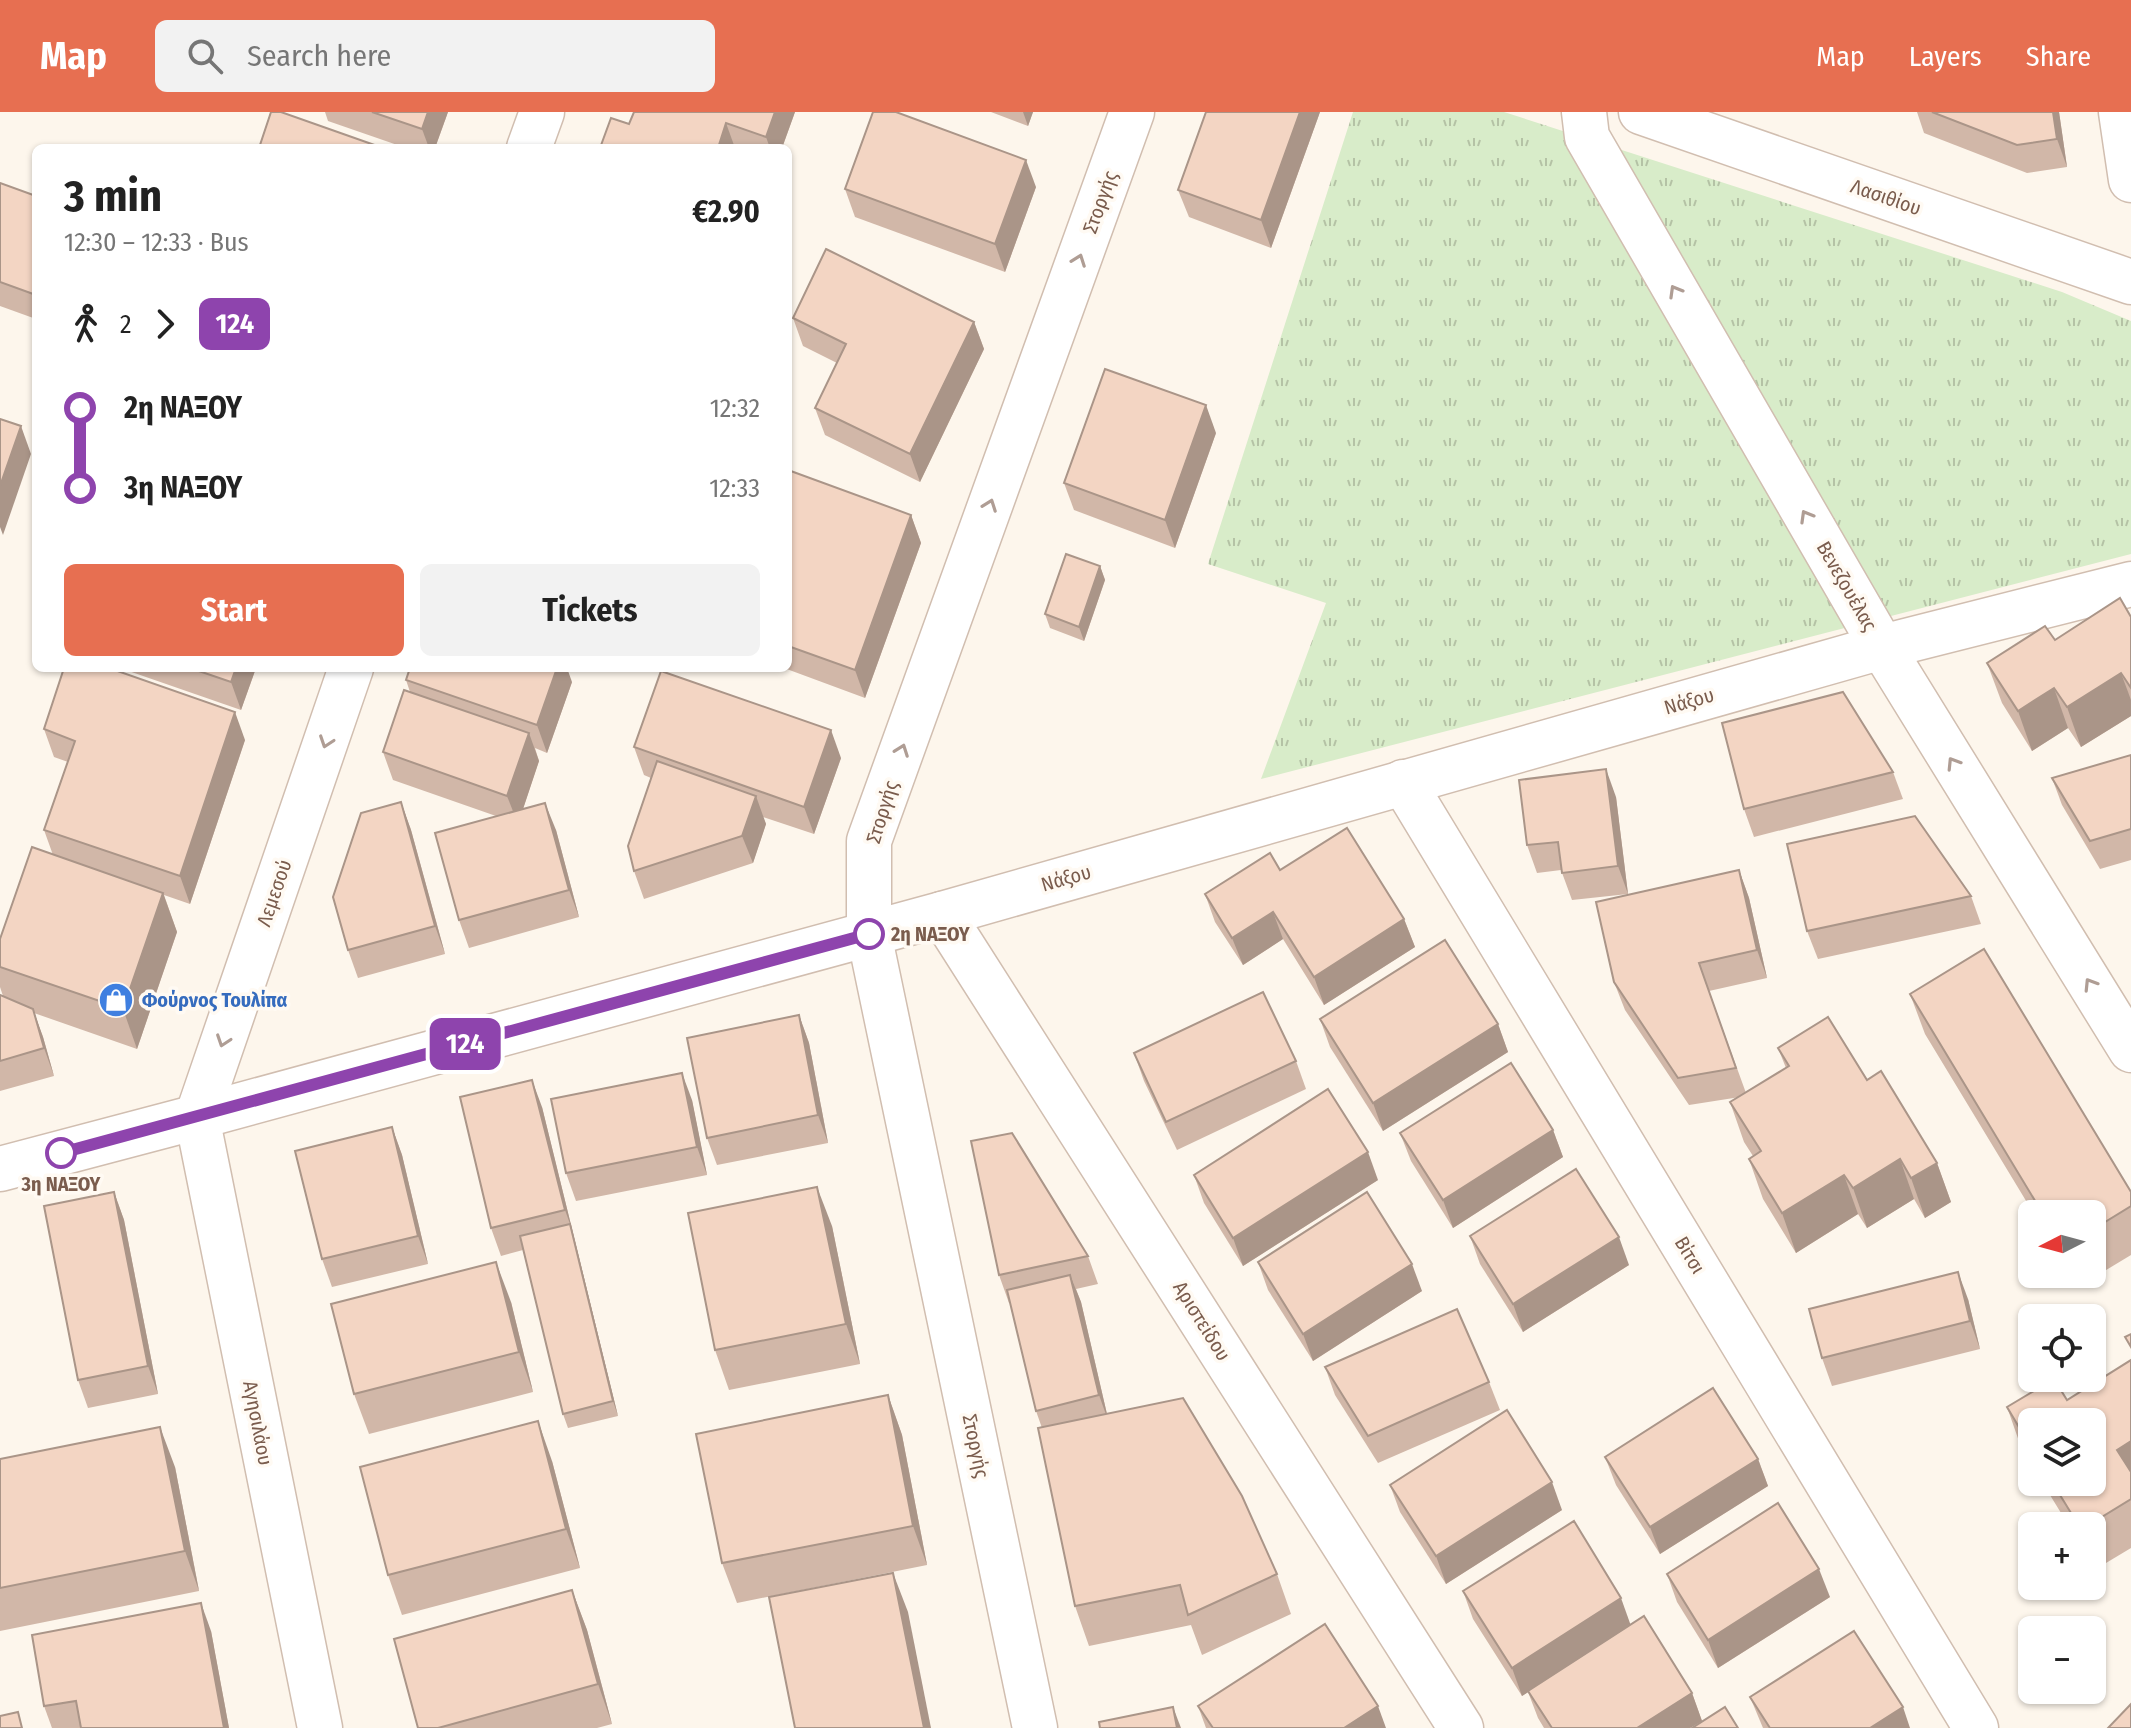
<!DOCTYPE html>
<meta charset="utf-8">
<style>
body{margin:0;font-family:"Fira Sans Condensed",sans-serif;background:#f2f2f2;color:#222;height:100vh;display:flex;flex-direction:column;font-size:30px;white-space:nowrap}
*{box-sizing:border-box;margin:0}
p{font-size:26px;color:#767676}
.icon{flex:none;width:44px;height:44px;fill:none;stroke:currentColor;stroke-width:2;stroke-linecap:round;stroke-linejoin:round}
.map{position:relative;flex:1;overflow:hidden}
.details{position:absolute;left:32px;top:32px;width:760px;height:528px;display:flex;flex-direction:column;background:#fff;border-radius:12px;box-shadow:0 2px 6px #0004}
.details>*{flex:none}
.badge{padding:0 16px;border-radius:12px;font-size:28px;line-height:52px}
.needle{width:52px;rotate:264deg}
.fabs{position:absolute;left:2018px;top:1088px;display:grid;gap:16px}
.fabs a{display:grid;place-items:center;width:88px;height:88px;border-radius:12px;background:#fff;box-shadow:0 2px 6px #0004;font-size:40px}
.map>.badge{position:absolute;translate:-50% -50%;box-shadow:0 0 0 4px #fff}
.legs{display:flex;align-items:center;gap:12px;height:88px;padding:0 32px;font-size:26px}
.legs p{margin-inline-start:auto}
.summary{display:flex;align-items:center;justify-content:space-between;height:136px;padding:0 32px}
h1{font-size:44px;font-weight:700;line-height:60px}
.cta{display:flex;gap:16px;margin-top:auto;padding:16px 32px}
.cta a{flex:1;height:92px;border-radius:12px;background:#e76f51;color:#fff;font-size:32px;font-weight:700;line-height:92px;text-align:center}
.cta a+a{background:#f2f2f2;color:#222}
ul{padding:0 32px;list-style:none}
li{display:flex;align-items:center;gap:28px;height:80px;font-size:30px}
li i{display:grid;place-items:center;width:12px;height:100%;margin:0 10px;background:currentColor}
li i::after{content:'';width:20px;height:20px;margin:-10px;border:6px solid;border-radius:50%;background:#fff}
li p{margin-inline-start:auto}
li:first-child i{background:linear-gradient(#0000 50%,currentColor 0)}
li:last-child i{background:linear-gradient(currentColor 50%,#0000 0)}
header{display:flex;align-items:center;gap:48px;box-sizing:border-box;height:112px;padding:0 40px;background:#e76f51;color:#fff}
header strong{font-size:38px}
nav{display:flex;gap:44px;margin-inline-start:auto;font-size:28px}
.search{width:560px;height:72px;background:#f2f2f2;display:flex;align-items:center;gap:20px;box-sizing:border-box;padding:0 28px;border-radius:12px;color:#767676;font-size:30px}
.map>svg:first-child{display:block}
</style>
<header>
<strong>Map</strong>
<div class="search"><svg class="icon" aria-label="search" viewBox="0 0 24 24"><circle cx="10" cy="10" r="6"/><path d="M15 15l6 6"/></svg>Search here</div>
<nav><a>Map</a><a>Layers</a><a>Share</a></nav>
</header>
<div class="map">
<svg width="2131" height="1616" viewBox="0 0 2131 1616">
<defs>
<pattern id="grass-tufts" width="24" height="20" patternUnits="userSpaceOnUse" patternTransform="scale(2)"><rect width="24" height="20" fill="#d8ecc9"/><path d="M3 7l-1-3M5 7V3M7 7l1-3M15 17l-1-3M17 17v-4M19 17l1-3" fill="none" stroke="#b4c2a5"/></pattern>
</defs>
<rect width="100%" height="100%" fill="#fdf6ec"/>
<path fill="url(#grass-tufts)" d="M1353 0H1504L2062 180 2131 209V442L1261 667 1326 491 1208 452Z"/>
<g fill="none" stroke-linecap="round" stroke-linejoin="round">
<g stroke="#d1beb0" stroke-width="47">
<g id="minor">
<path d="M1584 0 1587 25 1882 535 2131 938"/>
<path d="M1641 0 2131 170"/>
<path d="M2121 0 2131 68"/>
<path d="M529 36 542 0"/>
<path d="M1403 670 1976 1616"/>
<path d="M942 802 1461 1616"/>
<path d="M0 1057 197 1005 942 802 1882 535 2131 472"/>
<path d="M320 1616 197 1005 351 556"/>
<path d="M1035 1616 869 822V729L1132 0"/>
</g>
</g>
<use href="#minor" stroke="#fff" stroke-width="44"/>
</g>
<g fill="#d1b7a8">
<path d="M325 0H448L435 36H406L328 9Z"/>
<path d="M634 0H795L782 36H600L629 12Z"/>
<path d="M991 0H1033L1028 14Z"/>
<path d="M1206 0H1320L1271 136 1189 105 1178 78Z"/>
<path d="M1917 0H2059L2067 55 2027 61 1924 21Z"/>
<path d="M0 71 36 84V207L0 194Z"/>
<path d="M1036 75 1005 160 855 105 845 77Z"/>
<path d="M793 206 974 210 984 237 920 370 825 323 815 296 837 251 803 234Z"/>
<path d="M1216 321 1175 436 1074 398 1064 371Z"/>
<path d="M788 358 911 403 921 431 865 586 784 556H788Z"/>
<path d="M1100 454 1105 468 1084 529 1050 516 1045 502Z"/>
<path d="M2131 505V604L2081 635 2068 616 2032 639 2002 591 1987 551Z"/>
<path d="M120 556H256L241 598Z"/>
<path d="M406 568 572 570 547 641 535 636 539 649 523 697 556 718 579 805 469 836 459 808 496 704 393 668 383 640 410 580Z"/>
<path d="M44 617 245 628 190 792 164 783 177 820 137 937 34 901 43 925 54 964 0 979V883L3 884 0 875V827L53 743 44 718 68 650 54 645Z"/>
<path d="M634 635 841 646 814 722 763 705 766 712 753 751 644 787 634 759 651 666 644 663Z"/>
<path d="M2131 643V748L2100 757 2062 693 2052 666Z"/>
<path d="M1893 660 1903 687 1754 725 1744 697Z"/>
<path d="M1616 685 1628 782 1572 788 1561 758 1537 761 1527 733Z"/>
<path d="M401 690 411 718 445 842 358 866 348 838Z"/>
<path d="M1280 758 1404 807 1415 835 1324 893 1283 827 1243 853 1215 810 1205 782Z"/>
<path d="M1739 758 1749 786 1767 866 1709 879 1746 981 1786 956 1778 936 1867 968 1937 1051 1951 1090 1925 1106 1914 1087 1867 1116 1858 1102 1796 1141 1763 1087 1749 1047 1753 1044 1744 1030 1730 990 1740 985 1689 993 1625 898 1614 870Z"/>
<path d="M1971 784 1981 812 1818 847 1807 819Z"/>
<path d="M1910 882 2131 1080V1143L2078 1175 2070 1162H2092V1102H2034L1925 922Z"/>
<path d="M799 903 809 931 828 1031 717 1053 707 1026Z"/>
<path d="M1320 907 1498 912 1508 940 1383 1019 1330 935Z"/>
<path d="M1134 941 1296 949 1306 977 1177 1038 1144 969Z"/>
<path d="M692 988 707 1063 576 1089 566 1061Z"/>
<path d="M542 995 618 1304 568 1316 563 1302 523 1138 501 1144 491 1116Z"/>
<path d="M392 1015 402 1043 428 1152 332 1175 322 1147Z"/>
<path d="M1553 1018 1563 1045 1453 1116 1411 1049 1400 1021Z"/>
<path d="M1194 1063 1378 1068 1243 1154 1204 1091Z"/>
<path d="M114 1080 124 1108 158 1282 88 1296 78 1268Z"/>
<path d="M832 1114 860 1252 729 1278 715 1238Z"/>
<path d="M1470 1124 1629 1153 1523 1220 1480 1152Z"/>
<path d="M1088 1144 1098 1172 1076 1177 1081 1190 1107 1302 1277 1462 1291 1502 1202 1543 1191 1513 1089 1534 1075 1494 1042 1316 1036 1299 1010 1191H1009L999 1163Z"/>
<path d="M1258 1150 1422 1179 1313 1249 1268 1178Z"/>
<path d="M1968 1187 1980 1237 1832 1274 1822 1246Z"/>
<path d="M511 1190 533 1280 369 1322 354 1282Z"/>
<path d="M2131 1248V1436L2096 1457 2092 1451V1414H2069L2042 1370H2092L2032 1310V1353L2021 1335 2007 1295 2067 1288Z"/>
<path d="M1325 1255 1489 1270 1500 1298 1378 1351 1335 1283Z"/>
<path d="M888 1283 902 1323 927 1453 737 1491 722 1451Z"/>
<path d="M1605 1345 1758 1347 1768 1374 1660 1442 1616 1373Z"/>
<path d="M0 1347 175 1355 199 1479 0 1519Z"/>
<path d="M552 1349 580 1456 402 1503 388 1463Z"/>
<path d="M1390 1373 1562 1398 1446 1472 1400 1400Z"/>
<path d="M1667 1462 1830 1485 1718 1556 1677 1490Z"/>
<path d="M572 1478 587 1518 612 1612 597 1616H418Z"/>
<path d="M1463 1479 1631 1512 1692 1581 1702 1609 1690 1616H1544L1538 1606 1528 1580 1522 1584 1473 1507Z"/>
<path d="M211 1519 229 1616H52L44 1594Z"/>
<path d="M1750 1585 1910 1616H1763Z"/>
<path d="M1198 1594 1386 1616H1206Z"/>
</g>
<g fill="#aa9588">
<path d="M428 0H448L435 36H429L422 17Z"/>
<path d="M775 0H795L782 36H770L766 25Z"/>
<path d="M1023 0H1033L1028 14Z"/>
<path d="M1300 0H1320L1271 136 1261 108Z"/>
<path d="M2053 0H2059L2067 55 2057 27Z"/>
<path d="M726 11 735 36H718Z"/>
<path d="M1026 48 1036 75 1005 160 995 132Z"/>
<path d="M974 210 984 237 920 370 910 342Z"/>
<path d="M1206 293 1216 321 1175 436 1165 408Z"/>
<path d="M21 314 31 342 3 423 0 415V374Z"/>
<path d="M911 403 921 431 865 586 855 558Z"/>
<path d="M1100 454 1105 468 1084 529 1079 515Z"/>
<path d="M236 556H256L241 598 231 570Z"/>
<path d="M557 556H567L572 570 547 641 537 613Z"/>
<path d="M2121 561 2131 588V604L2081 635 2067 595Z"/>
<path d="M2054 576 2068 616 2032 639 2018 599Z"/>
<path d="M235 600 245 628 190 792 180 764Z"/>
<path d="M831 618 841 646 814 722 804 695Z"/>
<path d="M529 621 539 649 518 712 507 684Z"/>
<path d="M1606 657 1616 685 1628 782 1618 754Z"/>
<path d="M756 684 766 712 753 751 742 724Z"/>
<path d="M401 690 411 718 445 842 435 814Z"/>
<path d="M545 691 556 718 579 805 569 778Z"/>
<path d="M1739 758 1749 786 1767 866 1757 838Z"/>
<path d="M163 781 177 820 137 937 123 897Z"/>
<path d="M1273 800 1283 827 1243 853 1232 826Z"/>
<path d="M1404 807 1415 835 1324 893 1314 865Z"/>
<path d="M33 897 43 925 54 964 44 936Z"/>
<path d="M799 903 809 931 828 1031 818 1003Z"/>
<path d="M1498 912 1508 940 1383 1019 1373 991Z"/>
<path d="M682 961 692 988 707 1063 697 1035Z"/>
<path d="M532 968 542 995 618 1304 613 1289 570 1112 565 1098Z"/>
<path d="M392 1015 402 1043 428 1152 418 1124Z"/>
<path d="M1553 1018 1563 1045 1453 1116 1443 1088Z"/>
<path d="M1368 1040 1378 1068 1243 1154 1233 1126Z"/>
<path d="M1900 1047 1914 1087 1867 1116 1853 1076Z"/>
<path d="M1937 1051 1951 1090 1925 1106 1911 1066Z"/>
<path d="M1844 1063 1858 1102 1796 1141 1782 1101Z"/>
<path d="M817 1075 832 1114 860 1252 846 1212Z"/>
<path d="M114 1080 124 1108 158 1282 148 1254Z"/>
<path d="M1619 1125 1629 1153 1523 1220 1513 1192Z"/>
<path d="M496 1150 511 1190 533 1280 519 1240Z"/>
<path d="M1412 1152 1422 1179 1313 1249 1303 1222Z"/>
<path d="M1958 1160 1968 1187 1980 1237 1970 1209Z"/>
<path d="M1070 1163 1081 1190 1109 1311 1099 1283Z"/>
<path d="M888 1283 902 1323 927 1453 913 1414Z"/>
<path d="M538 1309 552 1349 580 1456 566 1417Z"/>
<path d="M160 1315 175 1355 199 1479 185 1439Z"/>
<path d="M2131 1329V1376L2117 1338Z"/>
<path d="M1758 1347 1768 1374 1660 1442 1650 1415Z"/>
<path d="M1552 1370 1562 1398 1446 1472 1436 1444Z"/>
<path d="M1819 1457 1830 1485 1718 1556 1708 1528Z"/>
<path d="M893 1461 908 1500 931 1616H924Z"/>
<path d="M572 1478 587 1518 612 1612 598 1572Z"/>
<path d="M1621 1486 1631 1514 1522 1584 1512 1556Z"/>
<path d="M201 1491 211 1519 229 1616H224Z"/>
<path d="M1692 1581 1702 1609 1690 1616H1637Z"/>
<path d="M1378 1594 1386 1616H1344Z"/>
<path d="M1173 1595 1181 1616H1177Z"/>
<path d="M1903 1595 1910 1616H1870Z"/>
</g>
<g fill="#f3d5c3" stroke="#aa9588" stroke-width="2">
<path d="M271 0H281L383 36H259Z"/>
<path d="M372 0H428L422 17Z"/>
<path d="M634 0H775L766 25 726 11 718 36H600L611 6 629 12Z"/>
<path d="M873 0H896L1026 48 995 132 845 77Z"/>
<path d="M1206 0H1300L1261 108 1178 78Z"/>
<path d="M1932 0H2053L2057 27 2017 33Z"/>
<path d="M0 71 36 84V183L0 170Z"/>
<path d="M826 137 974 210 910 342 815 296 846 232 793 206Z"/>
<path d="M1105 257 1206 293 1165 408 1064 371Z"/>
<path d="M0 307 21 314 0 374Z"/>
<path d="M788 358 911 403 855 558 788 534Z"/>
<path d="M1066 442 1100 454 1079 515 1045 502Z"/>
<path d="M2120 486 2131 505V576L2121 561 2067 595 2054 576 2018 599 1987 551 2045 514 2055 528Z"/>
<path d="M64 556H109L235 600 180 764 44 718 75 629 44 617Z"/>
<path d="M190 556H236L231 570Z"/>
<path d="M410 556H557L537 613 406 568Z"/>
<path d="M661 559 831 618 804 695 634 635Z"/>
<path d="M404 578 529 621 507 684 383 640Z"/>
<path d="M1843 580 1893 660 1744 697 1722 611Z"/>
<path d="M2131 643V717L2090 729 2052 666Z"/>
<path d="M657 649 756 684 742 724 634 759 628 734Z"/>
<path d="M1606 657 1618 754 1562 761 1558 730 1527 733 1519 668Z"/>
<path d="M401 690 435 814 348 838 333 785 361 701Z"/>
<path d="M545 691 569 778 459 808 435 721Z"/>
<path d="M1915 704 1971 784 1807 819 1787 732Z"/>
<path d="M1347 716 1404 807 1314 865 1273 800 1232 826 1205 782 1270 741 1280 758Z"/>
<path d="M32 735 163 781 123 897 0 855V827Z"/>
<path d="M1739 758 1757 838 1699 851 1736 956 1678 966 1614 870 1596 790Z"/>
<path d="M1445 828 1498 912 1373 991 1320 907Z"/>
<path d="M1984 837 2131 1080V1094L2092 1118V1102H2043L1910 882Z"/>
<path d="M1263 880 1296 949 1166 1010 1134 941Z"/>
<path d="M0 883 33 897 44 936 0 949Z"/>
<path d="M799 903 818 1003 707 1026 687 926Z"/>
<path d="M1828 905 1867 968 1881 959 1937 1051 1911 1066 1900 1047 1853 1076 1844 1063 1782 1101 1749 1047 1761 1039 1730 990 1789 954 1778 936Z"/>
<path d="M1511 951 1553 1018 1443 1088 1400 1021Z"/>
<path d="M682 961 697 1035 566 1061 551 987Z"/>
<path d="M532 968 565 1098 491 1116 460 985Z"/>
<path d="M1328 977 1368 1040 1233 1126 1194 1063Z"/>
<path d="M392 1015 418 1124 322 1147 295 1039Z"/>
<path d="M1012 1021 1088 1144 999 1163 971 1029Z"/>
<path d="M1576 1057 1619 1125 1513 1192 1470 1124Z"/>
<path d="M817 1075 846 1212 715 1238 688 1101Z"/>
<path d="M114 1080 148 1254 78 1268 44 1094Z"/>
<path d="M1367 1080 1412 1152 1303 1222 1258 1150Z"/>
<path d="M570 1112 613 1289 563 1302 520 1124Z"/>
<path d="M496 1150 519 1240 354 1282 331 1192Z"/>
<path d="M1958 1160 1970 1209 1822 1246 1809 1197Z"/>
<path d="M1070 1163 1099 1283 1036 1299 1007 1178Z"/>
<path d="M1457 1197 1489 1270 1368 1324 1325 1255Z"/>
<path d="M2131 1222V1235L2125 1225Z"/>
<path d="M2131 1248V1329L2117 1338 2131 1360V1387L2087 1414H2079L2052 1370H2092V1310H2032V1337L2007 1295 2054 1267 2067 1288Z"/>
<path d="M1713 1276 1758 1347 1650 1415 1605 1345Z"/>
<path d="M888 1283 913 1414 722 1451 696 1322Z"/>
<path d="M1183 1286 1242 1384 1277 1462 1188 1503 1180 1473 1075 1494 1038 1316Z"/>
<path d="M1507 1298 1552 1370 1436 1444 1390 1373Z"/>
<path d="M538 1309 566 1417 388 1463 360 1355Z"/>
<path d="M160 1315 185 1439 0 1476V1347Z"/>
<path d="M1778 1391 1819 1457 1708 1528 1667 1462Z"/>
<path d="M1574 1409 1621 1486 1512 1556 1463 1479Z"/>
<path d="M893 1461 924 1616H795L769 1485Z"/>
<path d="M572 1478 598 1572 438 1616H418L394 1527Z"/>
<path d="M201 1491 224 1616H81L76 1589 44 1594 32 1523Z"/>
<path d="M1644 1504 1692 1581 1637 1616H1552L1528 1579Z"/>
<path d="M1325 1512 1378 1594 1344 1616H1213L1198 1594Z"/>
<path d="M1854 1519 1903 1595 1870 1616H1770L1750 1585Z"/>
<path d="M2131 1592V1616H2108Z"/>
<path d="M1173 1595 1177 1616H1100L1099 1610Z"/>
<path d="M1725 1595 1738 1616H1692Z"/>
<path d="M18 1600 22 1616H0V1604Z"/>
</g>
<defs><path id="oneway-chevron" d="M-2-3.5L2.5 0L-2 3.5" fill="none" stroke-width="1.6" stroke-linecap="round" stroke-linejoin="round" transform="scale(2)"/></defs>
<g stroke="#af9d94">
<use href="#oneway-chevron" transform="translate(1079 148) rotate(-70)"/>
<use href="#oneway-chevron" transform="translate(1675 179) rotate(-120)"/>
<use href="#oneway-chevron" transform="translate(990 393) rotate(-70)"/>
<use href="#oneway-chevron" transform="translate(1806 404) rotate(-120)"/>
<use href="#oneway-chevron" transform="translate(326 630) rotate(109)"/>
<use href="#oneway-chevron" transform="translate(902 638) rotate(-70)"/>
<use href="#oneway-chevron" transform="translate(1953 651) rotate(-122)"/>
<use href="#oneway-chevron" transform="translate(2090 872) rotate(-122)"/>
<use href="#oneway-chevron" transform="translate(223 929) rotate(109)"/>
</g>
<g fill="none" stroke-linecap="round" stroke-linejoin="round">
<g stroke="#fff" stroke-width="18">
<path id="line-1" d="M61 1041 869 822"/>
</g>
<use href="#line-1" stroke="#8e44ad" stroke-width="12"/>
</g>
<defs>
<g id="shop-disc" transform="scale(1.8)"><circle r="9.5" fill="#3f7fe0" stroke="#fffaf3"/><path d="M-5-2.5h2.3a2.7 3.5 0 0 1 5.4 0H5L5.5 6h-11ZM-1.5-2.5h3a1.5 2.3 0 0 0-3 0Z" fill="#fff"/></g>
</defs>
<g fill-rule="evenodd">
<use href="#shop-disc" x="116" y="888"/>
</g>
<g fill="#fff" stroke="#8e44ad" stroke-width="4">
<circle cx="869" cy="822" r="14"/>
<circle cx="61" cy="1041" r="14"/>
</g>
<g text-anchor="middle" stroke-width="7" stroke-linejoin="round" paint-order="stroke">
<g font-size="20" fill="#7a5c4d" stroke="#fffaf3">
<text transform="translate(1886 85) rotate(19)" y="7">Λασιθίου</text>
<text transform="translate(1100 90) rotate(-70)" y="7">Στοργής</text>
<text transform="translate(1847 474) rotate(60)" y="7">Βενεζουέλας</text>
<text transform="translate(1689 589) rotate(-16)" y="7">Νάξου</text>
<text transform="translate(882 700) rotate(-73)" y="7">Στοργής</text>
<text transform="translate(1066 766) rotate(-16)" y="7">Νάξου</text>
<text transform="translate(274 781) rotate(-71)" y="7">Λεμεσού</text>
<text transform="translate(1690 1143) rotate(59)" y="7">Βίτσι</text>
<text transform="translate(1202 1209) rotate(58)" y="7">Αριστείδου</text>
<text transform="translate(258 1311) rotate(79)" y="7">Αγησιλάου</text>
<text transform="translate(976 1334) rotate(78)" y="7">Στοργής</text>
</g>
<g font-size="20" font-weight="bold" fill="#7a5c4d" stroke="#fffaf3" text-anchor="start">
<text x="891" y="829">2η ΝΑΞΟΥ</text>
<text x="61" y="1079" text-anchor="middle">3η ΝΑΞΟΥ</text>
</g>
<g font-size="20" font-weight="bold" fill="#366cbe" stroke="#fffaf3" text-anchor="start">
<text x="142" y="895">Φούρνος Τουλίπα</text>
</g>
</g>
</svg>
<div class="fabs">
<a><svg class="needle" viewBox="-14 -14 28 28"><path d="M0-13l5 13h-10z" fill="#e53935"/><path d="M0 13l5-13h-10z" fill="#767676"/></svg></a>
<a><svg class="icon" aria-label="locate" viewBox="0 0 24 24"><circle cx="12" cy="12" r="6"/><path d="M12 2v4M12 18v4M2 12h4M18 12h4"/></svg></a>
<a><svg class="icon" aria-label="layers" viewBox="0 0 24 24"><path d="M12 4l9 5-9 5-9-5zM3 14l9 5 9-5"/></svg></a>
<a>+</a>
<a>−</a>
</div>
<b class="badge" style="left:465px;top:932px;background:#8e44ad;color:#fff">124</b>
<section class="details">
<div class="summary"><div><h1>3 min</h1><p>12:30 – 12:33 · Bus</p></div><b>€2.90</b></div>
<div class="legs"><svg class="icon" aria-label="walk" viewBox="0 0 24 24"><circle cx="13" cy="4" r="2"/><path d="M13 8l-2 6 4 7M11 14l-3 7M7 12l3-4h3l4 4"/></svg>2<svg class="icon" aria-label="forward" viewBox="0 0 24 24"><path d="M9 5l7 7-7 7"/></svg><b class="badge" style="background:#8e44ad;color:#fff">124</b></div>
<ul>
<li><i style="color:#8e44ad"></i><b>2η ΝΑΞΟΥ</b><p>12:32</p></li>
<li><i style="color:#8e44ad"></i><b>3η ΝΑΞΟΥ</b><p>12:33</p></li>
</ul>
<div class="cta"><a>Start</a><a>Tickets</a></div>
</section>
</div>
